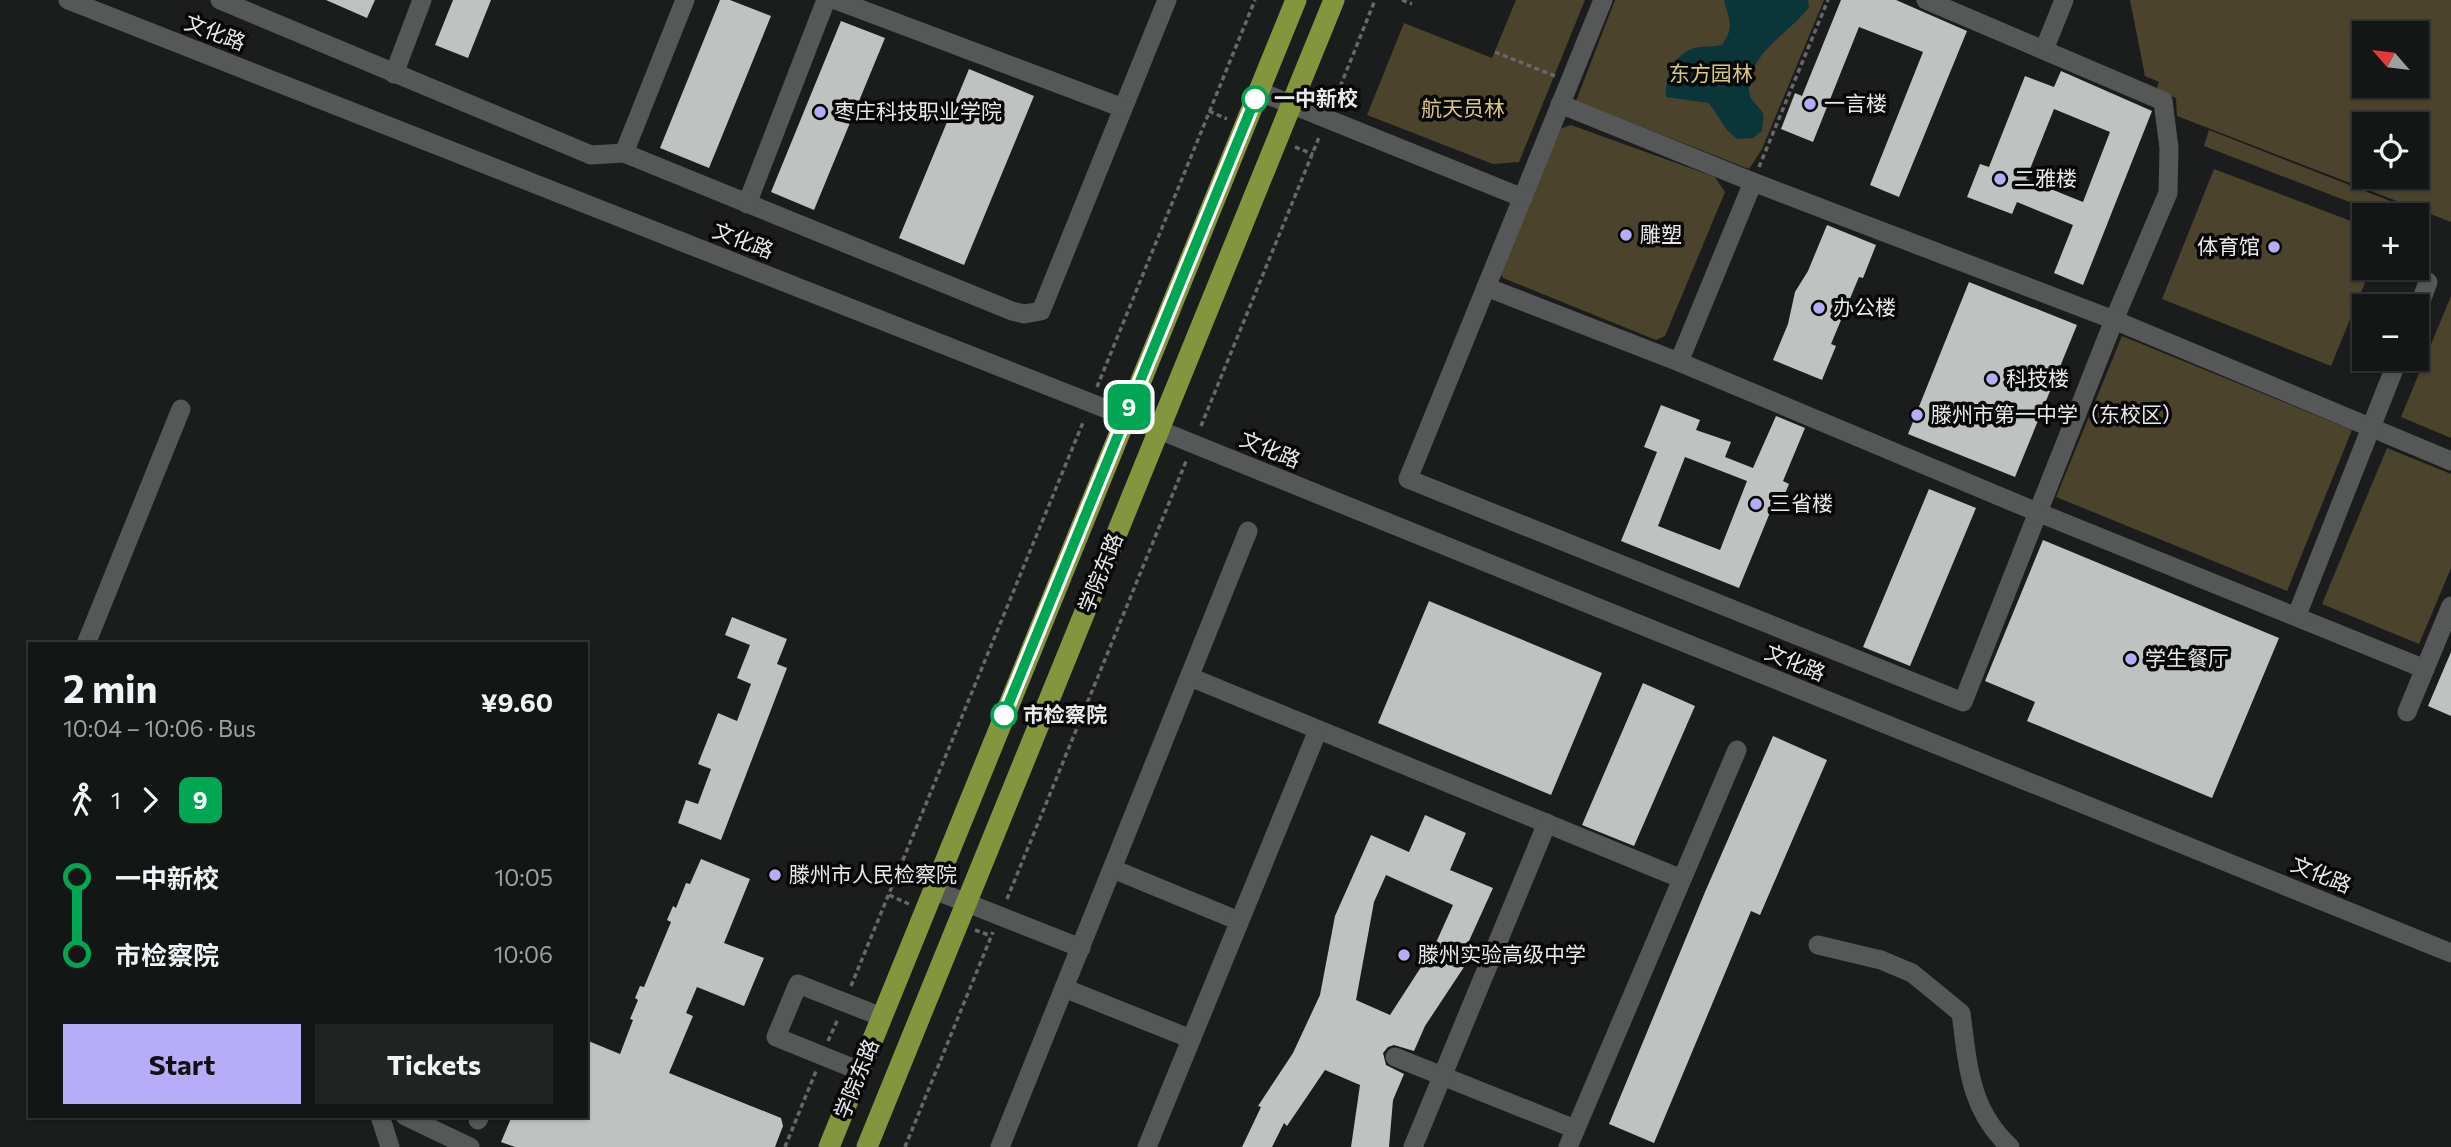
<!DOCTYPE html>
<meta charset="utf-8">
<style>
body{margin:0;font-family:Commissioner,"Noto Sans SC",sans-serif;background:#212322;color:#f1f3f6;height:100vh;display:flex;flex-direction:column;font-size:26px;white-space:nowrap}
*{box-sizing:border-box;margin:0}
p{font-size:23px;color:#9d9fa0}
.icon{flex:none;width:38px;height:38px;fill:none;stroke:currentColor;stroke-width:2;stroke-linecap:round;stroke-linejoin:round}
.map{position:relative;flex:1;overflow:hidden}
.details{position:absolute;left:28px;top:642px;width:560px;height:476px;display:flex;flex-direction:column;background:#141615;border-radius:0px;box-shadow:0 2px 5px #0004,0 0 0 2px #333534}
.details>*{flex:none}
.badge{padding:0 14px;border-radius:10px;font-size:24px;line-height:46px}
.needle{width:46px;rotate:298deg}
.buttons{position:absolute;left:2352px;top:21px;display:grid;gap:14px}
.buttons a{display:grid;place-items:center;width:77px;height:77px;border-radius:0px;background:#141615;box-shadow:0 2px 5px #0004,0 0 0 2px #333534;font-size:35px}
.map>.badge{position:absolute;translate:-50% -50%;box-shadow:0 0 0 4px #fff}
.legs{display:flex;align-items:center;gap:10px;height:77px;padding:0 35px;font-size:23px}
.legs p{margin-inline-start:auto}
.summary{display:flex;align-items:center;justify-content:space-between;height:119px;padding:0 35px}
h1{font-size:38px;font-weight:700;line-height:52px}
.action{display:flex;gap:14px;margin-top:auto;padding:14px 35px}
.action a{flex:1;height:80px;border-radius:0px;background:#b6acf8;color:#111;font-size:28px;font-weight:700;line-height:80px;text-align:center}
.action a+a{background:#212322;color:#f1f3f6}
ul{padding:0 35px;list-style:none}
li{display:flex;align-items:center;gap:24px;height:77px;font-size:26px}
li i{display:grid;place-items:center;width:10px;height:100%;margin:0 9px;background:currentColor}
li i::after{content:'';width:18px;height:18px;margin:-9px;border:5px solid;border-radius:50%;background:#141615}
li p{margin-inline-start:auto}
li:first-child i{background:linear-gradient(#0000 50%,currentColor 0)}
li:last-child i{background:linear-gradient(currentColor 50%,#0000 0)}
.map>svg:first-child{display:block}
</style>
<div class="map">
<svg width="2451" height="1147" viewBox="0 0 2451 1147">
<rect width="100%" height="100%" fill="#1b1d1c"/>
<g fill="#4b432c" fill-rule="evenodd">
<path d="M1516 0H1585L1519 162 1493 164 1367 115 1404 23 1492 58Z"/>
<path d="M1615 0H1824L1762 149 1749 169 1576 101Z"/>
<path d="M2130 0H2451V222L2177 116 2176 98 2156 90 2159 82 2145 76ZM2364 33H2417V86H2364ZM2364 124H2417V177H2364Z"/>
<path d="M1571 125 1715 177 1725 192 1665 336 1656 340 1503 278 1499 271 1559 129Z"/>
<path d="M2209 130 2426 215 2421 230 2417 228V215H2383L2204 146Z"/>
<path d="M2214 169 2364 226V268H2371L2331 366 2162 299Z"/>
<path d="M2451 296V438L2401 417Z"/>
<path d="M2122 336 2352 430 2287 591 2056 497Z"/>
<path d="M2387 448 2451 474V568L2419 644 2322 604Z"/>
</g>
<path fill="#0a363a" d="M1724 0H1808L1809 7C1790 33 1748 53 1749 90 1749 102 1759 104 1763 114 1764 118 1762 126 1762 131L1753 138 1737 139 1727 130 1709 103 1666 97C1665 78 1674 54 1694 48 1703 46 1713 47 1722 45 1735 27 1729 20 1724 0Z"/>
<g fill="#bec2c1" fill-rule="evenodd">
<path d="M326 0H375L367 18Z"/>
<path d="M453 0H491L468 58 435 45Z"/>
<path d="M720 0H730L771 16 709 168 660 148Z"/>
<path d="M1841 0H1896L1967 31 1899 197 1870 185 1923 52 1859 27 1813 142 1781 129 1795 93 1802 96Z"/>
<path d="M841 21 885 38 814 210 771 192Z"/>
<path d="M969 69 1034 96 964 265 899 238Z"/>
<path d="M2061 71 2152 111 2083 285 2054 273 2073 225 2017 202 2012 214 1967 197 1980 164 1989 167 2025 76 2054 87ZM2054 109 2110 132 2083 202 2026 179Z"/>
<path d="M1827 225 1876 245 1863 278 1859 277 1831 344 1836 346 1822 380 1773 360 1788 324 1795 292 1808 271Z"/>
<path d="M1969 282 2077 325 2015 477 1908 434Z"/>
<path d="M1661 405 1700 420 1696 430 1731 442 1725 457 1753 468 1776 416 1805 428 1783 481 1789 484 1784 496 1778 493 1739 588 1621 541 1657 452 1644 447ZM1685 457 1747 481 1720 550 1658 526Z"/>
<path d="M1929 489 1976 508 1910 666 1863 647Z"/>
<path d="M2043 540 2279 638 2212 798 2027 721 2035 702 1985 681Z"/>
<path d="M1429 601 1602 673 1551 795 1378 723Z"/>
<path d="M732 617 787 639 777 664 787 668 721 840 678 823 686 800 698 804 711 769 698 764 718 713 737 721 751 684 737 678 750 645 725 635Z"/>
<path d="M2451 652V716L2428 706Z"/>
<path d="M1643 683 1695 706 1634 846 1582 825Z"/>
<path d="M1773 736 1827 760 1760 915 1751 911 1654 1143 1609 1124 1705 892Z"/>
<path d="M1425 815 1466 833 1450 870 1493 888 1459 963 1464 967 1425 1026 1414 1051 1394 1045 1388 1047 1383 1053 1386 1065 1404 1074 1393 1100 1389 1147H1351L1360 1085 1325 1070 1287 1126 1284 1123 1272 1147H1242L1261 1107 1258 1106 1293 1053 1320 995 1335 916 1371 835 1409 852ZM1386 875 1453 905 1434 947 1390 1015 1356 1000 1374 902Z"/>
<path d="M701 859 750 879 724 943 764 958 744 1006 697 987 686 1013 693 1016 669 1073 781 1118 783 1126 775 1147H515L501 1142 512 1116H586V1040L620 1054 633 1020 630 1019 638 1000 635 998 640 986 644 987 671 922 667 920 673 906 676 908 686 883 690 884Z"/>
</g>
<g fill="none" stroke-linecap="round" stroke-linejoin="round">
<g stroke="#676968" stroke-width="3.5" stroke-dasharray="5 3.5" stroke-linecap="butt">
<path d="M1402 0 1412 4"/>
<path d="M1495 52 1555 76"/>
<path d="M1334 102 1375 0"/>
<path d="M1209 111 1227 119"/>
<path d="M1295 147 1313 154"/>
<path d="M1759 167 1828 0"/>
<path d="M1097 387 1255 0"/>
<path d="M1201 426 1320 135"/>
<path d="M889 895 909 904"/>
<path d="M1007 899 1187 459"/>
<path d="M975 930 991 936"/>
<path d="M851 986 1084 420"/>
<path d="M828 1041 838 1019"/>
<path d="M785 1147 816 1071"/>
<path d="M905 1147 993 932"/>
</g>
<g stroke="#555856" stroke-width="19">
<path d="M68 0 1142 423 2451 953"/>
<path d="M220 0 591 155 624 153 1012 311 1024 314 1041 311 1167 0"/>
<path d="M836 0 1123 108"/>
<path d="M1603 0 1408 479 1963 702 2114 320 2168 193 2169 148 2163 101 1926 0"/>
<path d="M2044 50 2064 0"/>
<path d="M394 74 422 0"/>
<path d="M1258 91 1523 198"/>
<path d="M1560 104 1753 182 2114 320 2451 461"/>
<path d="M624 153 685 0"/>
<path d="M747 204 826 0"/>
<path d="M1486 287 1679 362 2037 512 2425 669"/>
<path d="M2417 312 2428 282"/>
<path d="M1679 362 1753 182"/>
<path d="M2297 615 2398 359"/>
<path d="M86 644 181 409"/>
<path d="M1190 677 1682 879"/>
<path d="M2407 712 2451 606"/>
<path d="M1113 869 1239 921"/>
<path d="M934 890 1081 948"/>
<path d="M1818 945 1881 960 1912 973 1961 1013C1968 1065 1969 1109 2010 1147"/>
<path d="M1064 988 1191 1039"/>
<path d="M1395 1057 1575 1129"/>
<path d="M860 1071 776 1037 798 984 882 1017"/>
<path d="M380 1116 390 1147"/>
<path d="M405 1116 470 1147"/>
<path d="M478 1120 480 1116"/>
<path d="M1000 1147 1248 531"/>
<path d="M1147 1147 1318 730"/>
<path d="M1413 1147 1547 823"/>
<path d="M1568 1147 1737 750"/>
</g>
<g stroke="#83963d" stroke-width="21">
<path d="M829 1147 1296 0"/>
<path d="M867 1147 1334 0"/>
</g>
</g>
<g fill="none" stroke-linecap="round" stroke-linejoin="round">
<g stroke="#fff" stroke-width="16">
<path id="line-1" d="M1004 715 1255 99"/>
</g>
<use href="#line-1" stroke="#00a651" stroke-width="10"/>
</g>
<g fill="#fff" stroke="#00a651" stroke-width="3.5">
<circle cx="1255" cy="99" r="12"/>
<circle cx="1004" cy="715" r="12"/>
</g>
<g fill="#b6acf8" stroke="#070707" stroke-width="2.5">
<circle cx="1810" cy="104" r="7"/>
<circle cx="820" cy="112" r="7"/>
<circle cx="2000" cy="179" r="7"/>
<circle cx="1626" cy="235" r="7"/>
<circle cx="2274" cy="247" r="7"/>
<circle cx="1819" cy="308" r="7"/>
<circle cx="1992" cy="379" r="7"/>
<circle cx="1917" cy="415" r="7"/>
<circle cx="1756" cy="504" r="7"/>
<circle cx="2131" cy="659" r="7"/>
<circle cx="775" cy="875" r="7"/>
<circle cx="1404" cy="955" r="7"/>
</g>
<g text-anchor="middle" stroke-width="7" stroke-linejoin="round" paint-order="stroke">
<g font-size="21" fill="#e8e9e8" stroke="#070707">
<text transform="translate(215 33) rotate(21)" y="7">文化路</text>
<text transform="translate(743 241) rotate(21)" y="7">文化路</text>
<text transform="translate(1270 450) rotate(22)" y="7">文化路</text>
<text transform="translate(1101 573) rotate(-68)" y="7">学院东路</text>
<text transform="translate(1795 663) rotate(22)" y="7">文化路</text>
<text transform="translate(2321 875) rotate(22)" y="7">文化路</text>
<text transform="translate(857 1079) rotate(-68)" y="7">学院东路</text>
</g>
<g font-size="21" fill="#dbc784" stroke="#070707">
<text x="1711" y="81">东方园林</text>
<text x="1463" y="116">航天员林</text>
</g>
<g font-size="21" font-weight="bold" fill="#e8e9e8" stroke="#070707" text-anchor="start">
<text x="1274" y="106">一中新校</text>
<text x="1023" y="722">市检察院</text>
</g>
<g font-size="21" fill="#e8e9e8" stroke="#070707" text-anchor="start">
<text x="1824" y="111">一言楼</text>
<text x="834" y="119">枣庄科技职业学院</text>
<text x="2014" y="186">二雅楼</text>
<text x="1640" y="242">雕塑</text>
<text x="2260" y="254" text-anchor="end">体育馆</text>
<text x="1833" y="315">办公楼</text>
<text x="2006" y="386">科技楼</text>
<text x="1931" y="422">滕州市第一中学（东校区）</text>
<text x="1770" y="511">三省楼</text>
<text x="2145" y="666">学生餐厅</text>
<text x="789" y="882">滕州市人民检察院</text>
<text x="1418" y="962">滕州实验高级中学</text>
</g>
</g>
</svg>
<div class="buttons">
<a><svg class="needle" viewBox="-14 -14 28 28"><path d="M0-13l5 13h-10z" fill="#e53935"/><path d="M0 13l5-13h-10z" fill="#9d9fa0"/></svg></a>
<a><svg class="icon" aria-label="locate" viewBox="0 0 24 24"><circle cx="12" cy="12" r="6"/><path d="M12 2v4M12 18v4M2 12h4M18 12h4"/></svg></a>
<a>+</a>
<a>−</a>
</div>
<b class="badge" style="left:1129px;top:407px;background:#00a651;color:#fff">9</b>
<section class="details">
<div class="summary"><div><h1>2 min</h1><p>10:04 – 10:06 · Bus</p></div><b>¥9.60</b></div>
<div class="legs"><svg class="icon" aria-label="walk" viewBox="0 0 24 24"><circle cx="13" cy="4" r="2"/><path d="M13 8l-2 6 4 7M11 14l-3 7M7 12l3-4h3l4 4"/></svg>1<svg class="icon" aria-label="forward" viewBox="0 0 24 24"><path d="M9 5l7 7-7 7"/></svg><b class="badge" style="background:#00a651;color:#fff">9</b></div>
<ul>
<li><i style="color:#00a651"></i><b>一中新校</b><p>10:05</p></li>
<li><i style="color:#00a651"></i><b>市检察院</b><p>10:06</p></li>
</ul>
<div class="action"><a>Start</a><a>Tickets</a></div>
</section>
</div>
